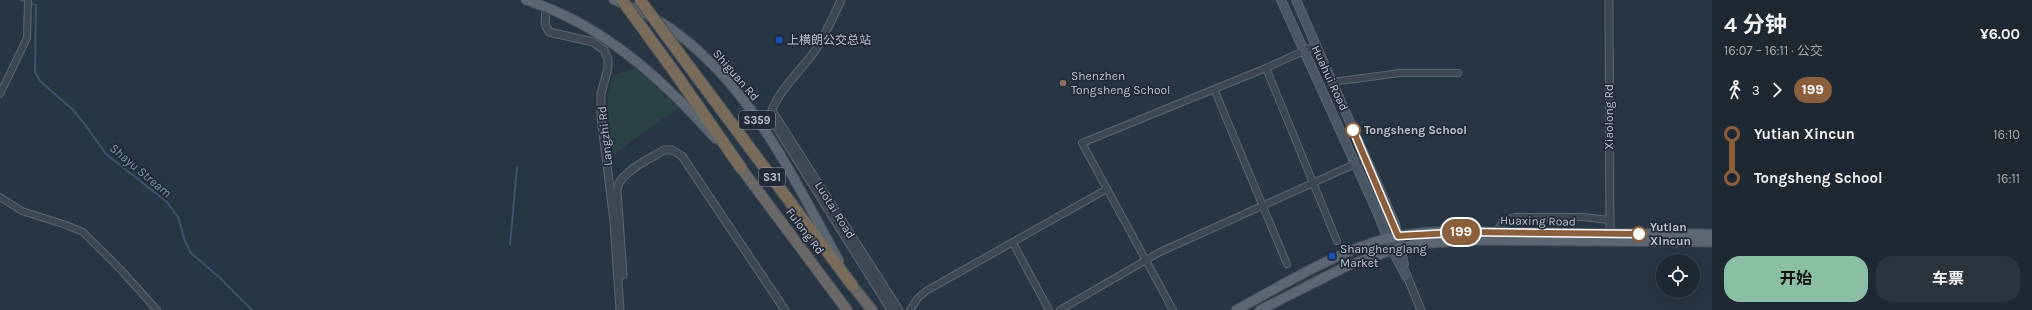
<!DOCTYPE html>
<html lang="zh">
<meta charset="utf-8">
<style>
body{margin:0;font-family:Karla,"Noto Sans SC",sans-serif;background:#2b343e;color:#f1f3f6;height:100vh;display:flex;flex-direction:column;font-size:15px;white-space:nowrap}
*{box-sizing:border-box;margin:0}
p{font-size:13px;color:#a1a6ac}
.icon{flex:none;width:22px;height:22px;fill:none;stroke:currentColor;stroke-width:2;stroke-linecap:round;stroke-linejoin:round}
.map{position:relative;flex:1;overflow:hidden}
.drawer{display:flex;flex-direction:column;background:#1e2832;width:320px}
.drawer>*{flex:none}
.badge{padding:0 8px;border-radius:13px;font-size:14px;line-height:26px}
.controls{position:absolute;left:1656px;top:254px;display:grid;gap:8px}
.controls a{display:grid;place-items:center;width:44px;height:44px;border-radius:50%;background:#1e2832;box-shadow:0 4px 16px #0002,0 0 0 1px #3c444d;font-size:20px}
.map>.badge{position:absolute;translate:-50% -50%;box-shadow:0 0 0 2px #fff}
.legs{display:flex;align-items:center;gap:6px;height:44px;padding:0 12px;font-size:13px}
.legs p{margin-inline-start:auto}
.headline{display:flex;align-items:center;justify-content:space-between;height:68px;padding:0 12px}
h1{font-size:22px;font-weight:700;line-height:30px}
.action{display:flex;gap:8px;margin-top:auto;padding:8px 12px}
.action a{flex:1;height:46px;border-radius:16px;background:#8abfa5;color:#111;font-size:16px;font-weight:700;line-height:46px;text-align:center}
.action a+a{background:#2b343e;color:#f1f3f6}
ul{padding:0 12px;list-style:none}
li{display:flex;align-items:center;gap:14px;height:44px;font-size:15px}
li i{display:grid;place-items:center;width:6px;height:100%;margin:0 5px;background:currentColor}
li i::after{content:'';width:10px;height:10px;margin:-5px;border:3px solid;border-radius:50%;background:#1e2832}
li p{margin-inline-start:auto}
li:first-child i{background:linear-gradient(#0000 50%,currentColor 0)}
li:last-child i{background:linear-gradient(currentColor 50%,#0000 0)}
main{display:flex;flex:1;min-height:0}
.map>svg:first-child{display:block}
</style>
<main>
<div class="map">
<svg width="1712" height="310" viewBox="0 0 1712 310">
<rect width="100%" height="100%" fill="#283542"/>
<path fill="#2a4243" d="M635 68 653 82 678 108 613 155C610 131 601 98 614 75Z"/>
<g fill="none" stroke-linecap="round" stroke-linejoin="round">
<g stroke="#3f536b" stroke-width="2">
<path d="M21 0 36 5 35 72 40 81 71 108 84 123 106 154 167 202 178 217 185 241 191 253 219 277 252 310"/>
<path d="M510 245 517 167"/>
</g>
<g stroke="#5b656f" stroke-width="8">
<g id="minor">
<path d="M1266 68 1337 241"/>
<path d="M1332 82 1400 73H1458"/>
<path d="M1214 89 1287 264"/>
<path d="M0 94 27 38 28 0"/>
<path d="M0 197 22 211 66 225 83 232 122 271 157 310"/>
<path d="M1496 232 1504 220 1515 217H1582L1610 220"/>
<path d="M1013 243 1049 310"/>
<path d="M910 310 918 298 926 291 1107 189"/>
<path d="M1060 310 1160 252 1366 159"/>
<path d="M1173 310 1082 143 1266 68 1317 45"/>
</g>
</g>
<g stroke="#5b656f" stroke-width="9">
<g id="tertiary">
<path d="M841 0C833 17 825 36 814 52 803 68 770 99 771 118L891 310"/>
<path d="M1609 0 1610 234"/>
<path d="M546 7 545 24 549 32 593 42 604 50 608 59V68L601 94V116L614 222 620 310"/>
<path d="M772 111 899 310"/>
<path d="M1405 271 1421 310"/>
<path d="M623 275 617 191C617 173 650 159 664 150H672L682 156 785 310"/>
</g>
</g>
<g stroke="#5b656f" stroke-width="10">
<g id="secondary">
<path d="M1281 0 1378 214 1392 250 1406 276"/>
<path d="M1296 0 1395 224 1404 264"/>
</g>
</g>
<g stroke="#46505b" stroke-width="11">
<g id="primary">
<path d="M526 0C604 25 662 79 716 139"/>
<path d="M614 0C636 9 659 19 678 34 754 91 794 180 839 261"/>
<path d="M1236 310C1281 286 1339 250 1389 238 1432 228 1478 232 1521 233 1585 233 1648 234 1712 234"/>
<path d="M1260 310 1347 266 1392 250 1417 244 1474 240 1712 242"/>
</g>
</g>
<g stroke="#47515d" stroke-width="12">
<g id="trunk">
<path d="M741 168 847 310"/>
<path d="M852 285 872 310"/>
</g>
</g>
<g stroke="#47515d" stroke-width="13">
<g id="motorway">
<path d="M691 69 852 285"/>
<path d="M678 77 741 168"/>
</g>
</g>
<use href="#minor" stroke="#3d4752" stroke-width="6"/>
<use href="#tertiary" stroke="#3d4752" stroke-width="7"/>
<use href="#secondary" stroke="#4b5665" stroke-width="8"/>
<use href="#primary" stroke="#5b6672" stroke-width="9"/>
<use href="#trunk" stroke="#6a6866" stroke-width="10"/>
<use href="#motorway" stroke="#786b5a" stroke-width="11"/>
<g stroke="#47515d" stroke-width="13" stroke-linecap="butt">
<g id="motorway-bridge">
<path d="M622 0 678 77"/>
<path d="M640 0 691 69"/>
</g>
</g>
<use href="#motorway-bridge" stroke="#786b5a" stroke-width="11"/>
</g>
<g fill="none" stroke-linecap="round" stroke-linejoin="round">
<g stroke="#fff" stroke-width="9">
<path id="line-1" d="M1353 130 1398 236 1469 232 1639 234"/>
</g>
<use href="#line-1" stroke="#8b5e3c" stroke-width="6"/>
</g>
<g fill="#1a4fb4" stroke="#212b38" stroke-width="1.5">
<rect x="775" y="36" width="8" height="8" rx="2"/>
<rect x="1328" y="252" width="8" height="8" rx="2"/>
</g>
<circle fill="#8d6e63" stroke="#212b38" stroke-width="1.5" cx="1063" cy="83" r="4"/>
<g fill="#fff" stroke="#8b5e3c" stroke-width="2">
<circle cx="1353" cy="130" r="7"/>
<circle cx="1639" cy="234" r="7"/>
</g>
<g text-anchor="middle" stroke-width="3.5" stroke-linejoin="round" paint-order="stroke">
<g fill="#212b38" stroke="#8c95a0" stroke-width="1">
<rect x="739" y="111" width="36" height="18" rx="3"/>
<rect x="759" y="168" width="26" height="18" rx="3"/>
</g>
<g font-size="11" font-weight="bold" fill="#bac2cc">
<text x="757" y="124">S359</text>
<text x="772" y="181">S31</text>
</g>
<g font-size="12" fill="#bac2cc" stroke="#212b38" text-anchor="start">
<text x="787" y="44">上横朗公交总站</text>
<text x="1071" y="80">Shenzhen<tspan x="1071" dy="14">Tongsheng School</tspan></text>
<text x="1340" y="253">Shanghenglang<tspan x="1340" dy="14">Market</tspan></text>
</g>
<g font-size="12" fill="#bac2cc" stroke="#212b38">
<text transform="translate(736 75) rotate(49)" y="4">Shiguan Rd</text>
<text transform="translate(1330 78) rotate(65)" y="4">Huahui Road</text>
<text transform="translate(1609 117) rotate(-90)" y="4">Xiaolong Rd</text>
<text transform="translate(605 136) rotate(-96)" y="4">Langzhi Rd</text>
<text transform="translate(835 210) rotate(58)" y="4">Luotai Road</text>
<text transform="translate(1538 221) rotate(1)" y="4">Huaxing Road</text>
<text transform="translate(805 231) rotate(53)" y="4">Fulong Rd</text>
</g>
<g font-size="12" font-weight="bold" fill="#bac2cc" stroke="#212b38" text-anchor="start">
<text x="1364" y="134">Tongsheng School</text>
<text x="1650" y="231">Yutian<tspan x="1650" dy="14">Xincun</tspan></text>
</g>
<g font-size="13" font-style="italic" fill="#7c94ad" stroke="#212b38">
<text transform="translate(141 170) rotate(40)" y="5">Shayu Stream</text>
</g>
</g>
</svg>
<div class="controls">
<a><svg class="icon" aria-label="locate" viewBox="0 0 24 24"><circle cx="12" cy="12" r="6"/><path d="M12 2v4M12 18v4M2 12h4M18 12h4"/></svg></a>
</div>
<b class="badge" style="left:1461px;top:232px;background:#8b5e3c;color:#fff">199</b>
</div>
<section class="drawer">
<div class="headline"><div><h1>4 分钟</h1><p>16:07 – 16:11 · 公交</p></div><b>¥6.00</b></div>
<div class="legs"><svg class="icon" aria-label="walk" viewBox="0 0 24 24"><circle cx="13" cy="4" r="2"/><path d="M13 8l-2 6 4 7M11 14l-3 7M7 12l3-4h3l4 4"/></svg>3<svg class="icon" aria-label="forward" viewBox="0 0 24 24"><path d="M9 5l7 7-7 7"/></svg><b class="badge" style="background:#8b5e3c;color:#fff">199</b></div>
<ul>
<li><i style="color:#8b5e3c"></i><b>Yutian Xincun</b><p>16:10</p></li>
<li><i style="color:#8b5e3c"></i><b>Tongsheng School</b><p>16:11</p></li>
</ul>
<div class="action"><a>开始</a><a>车票</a></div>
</section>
</main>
